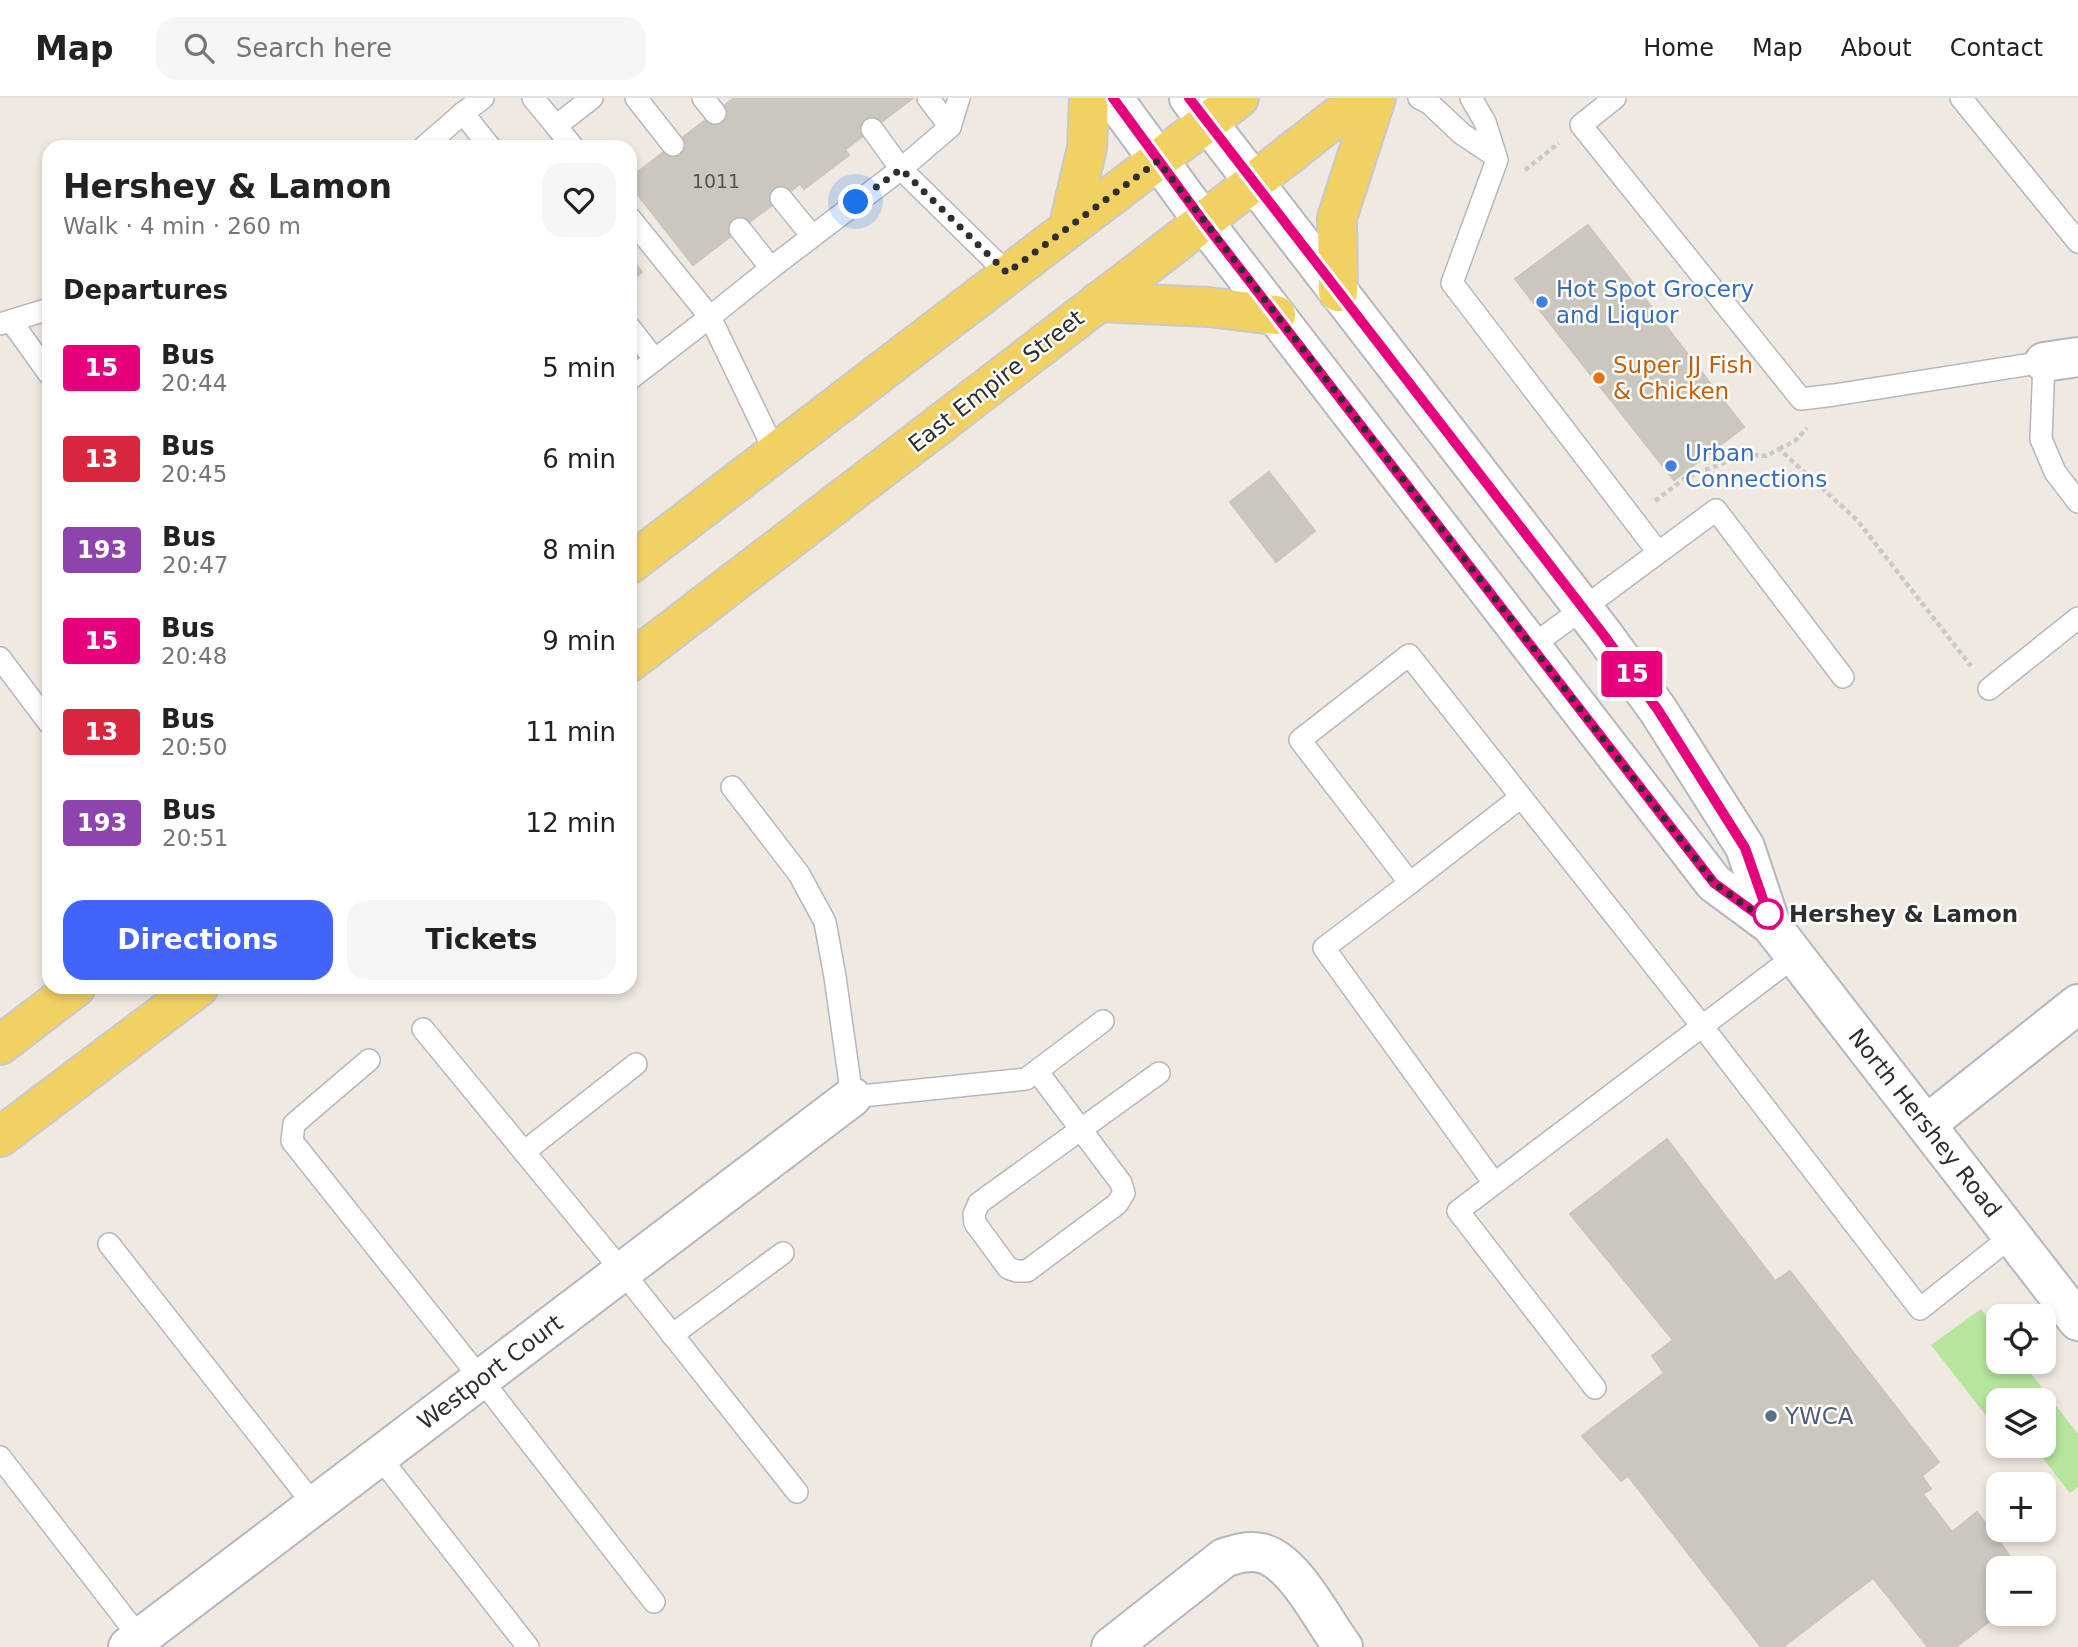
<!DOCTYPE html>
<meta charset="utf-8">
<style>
body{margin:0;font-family:"DejaVu Sans",sans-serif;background:#f6f6f6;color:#222;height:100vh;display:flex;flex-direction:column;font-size:26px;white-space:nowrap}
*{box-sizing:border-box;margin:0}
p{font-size:23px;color:#767676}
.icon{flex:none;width:38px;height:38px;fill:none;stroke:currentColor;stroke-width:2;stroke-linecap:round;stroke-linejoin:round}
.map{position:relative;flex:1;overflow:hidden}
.sheet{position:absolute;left:42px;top:42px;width:595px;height:854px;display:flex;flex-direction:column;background:#fff;border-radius:21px;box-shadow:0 4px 10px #0003}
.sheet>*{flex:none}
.badge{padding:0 14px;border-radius:5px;font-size:24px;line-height:46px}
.tools{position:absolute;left:1986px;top:1206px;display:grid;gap:14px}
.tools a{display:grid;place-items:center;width:70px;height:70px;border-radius:14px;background:#fff;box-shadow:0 4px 10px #0003;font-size:35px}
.you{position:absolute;width:35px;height:35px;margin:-18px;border:5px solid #fff;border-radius:50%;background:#1a73e8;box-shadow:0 0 0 10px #1a73e833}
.map>.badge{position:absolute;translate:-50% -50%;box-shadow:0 0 0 4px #fff}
h2{padding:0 21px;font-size:26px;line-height:63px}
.round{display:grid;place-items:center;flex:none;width:74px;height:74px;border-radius:21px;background:#f6f6f6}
.summary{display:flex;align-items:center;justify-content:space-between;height:119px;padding:0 21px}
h1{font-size:33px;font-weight:800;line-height:52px}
.cta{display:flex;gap:14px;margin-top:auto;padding:14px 21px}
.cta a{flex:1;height:80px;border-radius:21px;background:#4264fb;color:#fff;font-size:28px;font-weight:800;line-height:80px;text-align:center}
.cta a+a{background:#f6f6f6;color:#222}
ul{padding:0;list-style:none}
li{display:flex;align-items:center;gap:21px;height:91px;padding:0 21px}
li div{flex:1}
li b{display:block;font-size:26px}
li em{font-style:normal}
li .badge{min-width:77px;font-weight:700;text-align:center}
header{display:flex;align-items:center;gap:42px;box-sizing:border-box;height:98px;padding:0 35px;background:#fff;border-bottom:2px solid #e0e0e0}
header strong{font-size:33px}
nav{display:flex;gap:38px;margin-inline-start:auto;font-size:24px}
.search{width:490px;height:63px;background:#f6f6f6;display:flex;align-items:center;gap:18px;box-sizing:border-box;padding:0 24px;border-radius:21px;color:#767676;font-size:26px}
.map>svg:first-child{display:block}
</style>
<header>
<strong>Map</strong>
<div class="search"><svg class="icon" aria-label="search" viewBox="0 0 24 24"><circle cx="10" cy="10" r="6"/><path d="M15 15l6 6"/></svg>Search here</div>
<nav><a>Home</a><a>Map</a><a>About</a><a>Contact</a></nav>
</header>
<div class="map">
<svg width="2078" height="1549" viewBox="0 0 2078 1549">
<rect width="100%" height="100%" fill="#efe9e1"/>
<path fill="#b6e59e" d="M1981 1211 1998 1234V1264H2022L2078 1336V1389L2070 1395 2033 1348H2044V1302H1998V1333L1931 1247Z"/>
<g fill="#cbc7bf" stroke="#cbc5ba" stroke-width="2">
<path d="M734 0H913L693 167 630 87V80Z"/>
<path d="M734 0H806L849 57 804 91Z"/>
<path d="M1588 127 1744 329 1674 382 1515 181Z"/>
<path d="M630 159 642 174 630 184Z"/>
<path d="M1269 374 1315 433 1276 464 1230 404Z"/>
<path d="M1667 1041 1775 1183 1790 1173 1939 1364 1922 1378 1931 1391 1923 1396 1952 1434 1977 1414 2019 1470H1998L1999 1516 1956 1549H1928L1873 1480 1783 1549H1761L1628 1378 1621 1383 1582 1338 1664 1275 1652 1258 1673 1242 1570 1116Z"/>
</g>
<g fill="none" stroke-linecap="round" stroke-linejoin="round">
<g stroke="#b4b7c1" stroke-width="24">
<g id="lane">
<path d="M533 0 556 28"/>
<path d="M636 0 673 47"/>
<path d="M703 0 715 15"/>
<path d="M928 0 950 29"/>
<path d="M1419 0 1429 5 1462 36 1495 58"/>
<path d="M1471 0 1485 24 1497 62 1452 185 1658 454"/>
<path d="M1615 0 1581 27 1801 301 1834 297 2044 264 2041 341 2055 374 2078 404"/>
<path d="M1961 0 2078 144"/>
<path d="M463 15 490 49"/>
<path d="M872 31 901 71 1007 175"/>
<path d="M424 49 463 15 483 0"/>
<path d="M573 49 556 28 592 0"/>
<path d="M781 100 812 138"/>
<path d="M630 120 710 219 771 170 901 71 950 29 959 0"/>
<path d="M740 131 771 170"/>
<path d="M11 223 49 276"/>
<path d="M0 226 49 211"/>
<path d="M630 230 655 262"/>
<path d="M630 281 710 219 775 354"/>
<path d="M1532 548 1716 412 1843 579"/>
<path d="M0 560 49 625"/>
<path d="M1989 591 2078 520"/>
<path d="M732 689 799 776 825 824 835 879 852 999 1026 981 1103 923"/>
<path d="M1410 785 1521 699"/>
<path d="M423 931 622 1173 797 1394"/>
<path d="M369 962 294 1026 292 1043 481 1281 654 1504"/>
<path d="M1037 973 1121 1085 1124 1095 1117 1106 1027 1173H1016L1008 1170 975 1125 974 1116 979 1105 1159 975"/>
<path d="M524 1054 636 966"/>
<path d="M1494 1085 1324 850 1410 785 1300 642 1409 557 1702 928 1920 1211 2013 1137"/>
<path d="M109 1146 314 1407"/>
<path d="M672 1237 783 1155"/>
<path d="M1595 1290 1458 1113 1795 858"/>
<path d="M379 1358 528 1549"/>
<path d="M0 1359 140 1540"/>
</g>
</g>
<g stroke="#b4b7c1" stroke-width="42">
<g id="street">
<path d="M2044 264 2078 259"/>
<path d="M1927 1026 2078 906"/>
<path d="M128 1549 852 999"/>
<path d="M1111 1549 1224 1460C1236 1456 1248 1452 1261 1455 1294 1462 1323 1523 1343 1549"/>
</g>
</g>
<g stroke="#b4b7c1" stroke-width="42">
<g id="secondary">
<path d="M1113 0 1203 123 1714 785 1771 827 2078 1223"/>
<path d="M1189 0 1603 536 1658 612 1745 749 1771 827"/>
</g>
</g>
<g stroke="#c9c9c9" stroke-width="42">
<g id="primary">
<path d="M1068 131 1087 50 1089 0"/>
<path d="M1338 194 1337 120 1376 0"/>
<path d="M1098 204 1209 209 1276 217"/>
<path d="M630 466 1239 0"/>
<path d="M630 564 1172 148 1361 0"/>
<path d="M0 947 76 889"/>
<path d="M0 1039 199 889"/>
</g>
</g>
<g stroke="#c9c9c9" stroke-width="4.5" stroke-dasharray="5 3.5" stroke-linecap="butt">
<path d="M1525 72 1559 45"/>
<path d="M1779 351 1795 343 1807 330"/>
<path d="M1655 403 1685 380 1747 356 1766 358 1779 351 1857 422 1971 568"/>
</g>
<use href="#lane" stroke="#fff" stroke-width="21"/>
<use href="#street" stroke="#fff" stroke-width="38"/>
<use href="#secondary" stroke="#fff" stroke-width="38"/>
<use href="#primary" stroke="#f2d163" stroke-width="38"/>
</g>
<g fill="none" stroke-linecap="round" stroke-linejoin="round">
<g stroke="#fff" stroke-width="16">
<path id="line" d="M1113 0 1203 123 1714 785 1772 827 1745 750 1658 612 1603 536 1189 0"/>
</g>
<use href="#line" stroke="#e6007e" stroke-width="10"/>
<path stroke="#2e2e2e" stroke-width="7" stroke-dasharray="0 12.6" d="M856 104 901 71 1007 175 1158 63 1714 785 1772 827 1768 816"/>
</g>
<g fill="#3f7fe0" stroke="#fff" stroke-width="2.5">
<circle cx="1542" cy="204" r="7"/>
<circle cx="1671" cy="368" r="7"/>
</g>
<circle fill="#e8710a" stroke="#fff" stroke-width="2.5" cx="1599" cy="280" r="7"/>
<circle fill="#fff" stroke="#e6007e" stroke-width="3.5" cx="1768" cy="816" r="14"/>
<circle fill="#5c6f8a" stroke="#fff" stroke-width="2.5" cx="1771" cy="1318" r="7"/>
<g text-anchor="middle" stroke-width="5" stroke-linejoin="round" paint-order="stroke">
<g font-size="19" fill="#555452">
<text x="716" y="90">1011</text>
</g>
<g font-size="23" fill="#366cbe" stroke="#fff" text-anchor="start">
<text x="1556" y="199">Hot Spot Grocery<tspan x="1556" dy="26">and Liquor</tspan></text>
<text x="1685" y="363">Urban<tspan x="1685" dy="26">Connections</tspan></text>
</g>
<g font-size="23" fill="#c56008" stroke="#fff" text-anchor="start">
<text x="1613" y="275">Super JJ Fish<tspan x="1613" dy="26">&amp; Chicken</tspan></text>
</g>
<g font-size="23" fill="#2e2e2e" stroke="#fff">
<text transform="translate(996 283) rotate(-38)" y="8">East Empire Street</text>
<text transform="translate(1925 1025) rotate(52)" y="8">North Hershey Road</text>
<text transform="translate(490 1274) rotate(-37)" y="8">Westport Court</text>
</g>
<g font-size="23" font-weight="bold" fill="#2e2e2e" stroke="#fff" text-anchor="start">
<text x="1789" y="824">Hershey &amp; Lamon</text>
</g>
<g font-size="23" fill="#4e5e75" stroke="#fff" text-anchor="start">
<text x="1785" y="1326">YWCA</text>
</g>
</g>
</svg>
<div class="tools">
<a><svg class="icon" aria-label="locate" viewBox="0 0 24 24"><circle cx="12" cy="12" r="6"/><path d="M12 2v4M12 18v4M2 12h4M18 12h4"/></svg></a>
<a><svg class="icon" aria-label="layers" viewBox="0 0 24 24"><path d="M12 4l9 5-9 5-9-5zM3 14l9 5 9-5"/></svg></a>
<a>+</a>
<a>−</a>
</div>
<div class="you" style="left:856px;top:104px"></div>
<b class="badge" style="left:1632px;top:576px;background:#e6007e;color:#fff">15</b>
<section class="sheet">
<div class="summary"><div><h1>Hershey &amp; Lamon</h1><p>Walk · 4 min · 260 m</p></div><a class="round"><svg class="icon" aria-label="heart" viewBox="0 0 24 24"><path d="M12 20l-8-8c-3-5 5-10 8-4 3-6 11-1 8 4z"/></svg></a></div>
<h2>Departures</h2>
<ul>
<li><span class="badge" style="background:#e6007e;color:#fff">15</span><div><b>Bus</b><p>20:44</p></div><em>5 min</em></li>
<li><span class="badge" style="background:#d7263d;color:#fff">13</span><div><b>Bus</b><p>20:45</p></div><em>6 min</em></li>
<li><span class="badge" style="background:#8e44ad;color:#fff">193</span><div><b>Bus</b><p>20:47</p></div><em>8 min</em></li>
<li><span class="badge" style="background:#e6007e;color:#fff">15</span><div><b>Bus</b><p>20:48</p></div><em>9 min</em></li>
<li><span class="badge" style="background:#d7263d;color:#fff">13</span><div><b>Bus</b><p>20:50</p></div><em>11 min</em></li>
<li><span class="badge" style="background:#8e44ad;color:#fff">193</span><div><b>Bus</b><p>20:51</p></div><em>12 min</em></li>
</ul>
<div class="cta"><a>Directions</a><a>Tickets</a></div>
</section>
</div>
